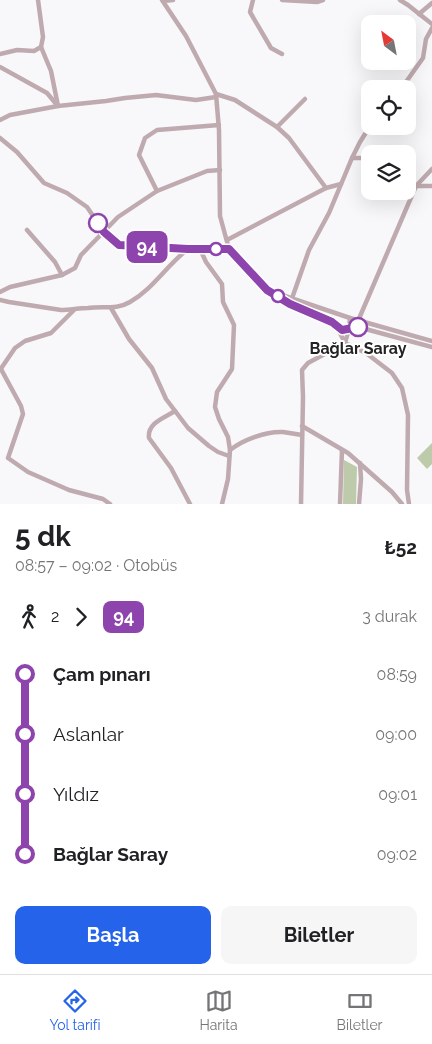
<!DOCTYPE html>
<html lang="tr">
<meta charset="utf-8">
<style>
body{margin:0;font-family:Raleway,sans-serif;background:#f6f6f6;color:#202124;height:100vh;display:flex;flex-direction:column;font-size:19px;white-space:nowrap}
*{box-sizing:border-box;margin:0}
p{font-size:16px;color:#757577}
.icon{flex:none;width:28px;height:28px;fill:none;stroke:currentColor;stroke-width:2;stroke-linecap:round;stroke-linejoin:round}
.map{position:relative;height:504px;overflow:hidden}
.drawer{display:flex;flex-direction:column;background:#fff;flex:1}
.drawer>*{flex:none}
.badge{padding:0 10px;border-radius:8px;font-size:18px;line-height:32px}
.needle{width:32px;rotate:328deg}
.tools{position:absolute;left:361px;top:15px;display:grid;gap:10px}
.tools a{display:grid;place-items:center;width:55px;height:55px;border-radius:10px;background:#fff;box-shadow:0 5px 20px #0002;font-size:25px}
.map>.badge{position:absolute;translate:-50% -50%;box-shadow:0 0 0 2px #fff}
.legs{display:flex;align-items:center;gap:8px;height:55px;padding:0 15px;font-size:16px}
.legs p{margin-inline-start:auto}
.head{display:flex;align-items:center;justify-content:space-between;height:85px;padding:0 15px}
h1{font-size:28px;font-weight:700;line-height:38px}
.action{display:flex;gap:10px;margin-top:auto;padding:10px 15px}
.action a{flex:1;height:58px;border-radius:10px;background:#2563eb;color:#fff;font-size:20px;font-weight:700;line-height:58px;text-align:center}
.action a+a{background:#f6f6f6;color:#202124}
ul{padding:0 15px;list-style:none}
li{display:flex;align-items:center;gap:18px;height:60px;font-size:19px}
li i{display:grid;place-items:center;width:8px;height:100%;margin:0 6px;background:currentColor}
li i::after{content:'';width:12px;height:12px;margin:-6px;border:4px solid;border-radius:50%;background:#fff}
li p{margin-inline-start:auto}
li:first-child i{background:linear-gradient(#0000 50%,currentColor 0)}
li:last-child i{background:linear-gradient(currentColor 50%,#0000 0)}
.menu{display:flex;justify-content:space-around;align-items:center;height:70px;border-top:1px solid #e0e0e0;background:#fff;font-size:14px;color:#757577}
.menu a{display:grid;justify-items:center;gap:2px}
.menu .selected{color:#2563eb}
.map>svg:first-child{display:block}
</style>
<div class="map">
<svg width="432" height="504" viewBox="0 0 432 504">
<rect width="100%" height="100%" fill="#f8f7fa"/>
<g fill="#bdcbaa">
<path d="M432 443V464L427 469 417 458Z"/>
<path d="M344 460 357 467 356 504H343Z"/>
</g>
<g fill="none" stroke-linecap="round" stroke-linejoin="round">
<g stroke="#bfabaf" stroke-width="4.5">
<path d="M38 0 43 37 41 47 51 71 58 106"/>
<path d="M162 0 186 36 216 94 219 130 220 216 229 249 267 289 290 304 332 322 341 330 358 327 432 347"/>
<path d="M253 0 250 12 271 48 282 54"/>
<path d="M282 0 317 2 323 0"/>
<path d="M400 0 408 5 432 24"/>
<path d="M163 1 173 0"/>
<path d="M419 14 432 3"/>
<path d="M0 54 17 50 34 51 41 47"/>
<path d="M0 67 47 93 57 105"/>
<path d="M401 89 423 58 426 39 432 28"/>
<path d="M216 94 235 100 277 127 289 138 326 188"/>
<path d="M0 120 10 115 58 106 106 101 125 98 156 95 196 100 216 97"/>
<path d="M277 127 305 99"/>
<path d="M0 138 17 152 44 183 67 193 87 207 104 232 119 245 188 249H229"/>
<path d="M352 158H362L370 162"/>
<path d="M408 182 416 186H432"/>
<path d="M157 191 139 155 145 138 157 130 219 125"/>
<path d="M27 230 55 262 62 275"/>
<path d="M227 240 326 188 341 184"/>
<path d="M200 249 206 262 222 284 223 302 234 325 232 369 217 392 215 407 219 419 228 437 230 450"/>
<path d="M0 292 10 287 62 275 75 268 81 255 118 217 157 191 207 171 220 170"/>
<path d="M276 293 350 318 432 341"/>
<path d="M0 300 9 302 61 310C70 310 79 308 88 308 102 306 117 310 130 302 153 289 167 265 188 249"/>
<path d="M290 304 309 250 329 213 352 158 360 142 370 126"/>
<path d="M111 308 129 339 152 368 166 399 188 428 209 446 218 452 229 456"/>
<path d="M358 321 416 186 432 169"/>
<path d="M337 327 345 343 366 353 392 373 402 388 408 415 407 490 409 504"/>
<path d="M1 369 21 406 23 414 8 458 28 472 69 490 103 499 110 504"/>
<path d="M0 370 15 348 25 341 51 333 74 310"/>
<path d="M175 411C164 418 147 423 149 438L171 468 190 504"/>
<path d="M302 426 348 453 392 492 402 504"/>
<path d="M222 504 228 479 230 450C243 440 266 431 283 432 289 433 296 434 302 435"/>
<path d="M301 504 303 397 302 370 308 363 345 343 349 329 350 318"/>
<path d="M340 504 342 450"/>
<path d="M359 504 361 479 360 463"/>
</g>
</g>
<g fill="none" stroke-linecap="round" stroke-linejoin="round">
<g stroke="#fff" stroke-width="11">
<path id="line-1" d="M98 223 104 232 119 245 188 249H229L267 290 290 304 332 322 342 330 358 327"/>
</g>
<use href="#line-1" stroke="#8e44ad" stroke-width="8"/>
</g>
<g fill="#fff" stroke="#8e44ad" stroke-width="2.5">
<circle cx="98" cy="223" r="9"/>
<circle cx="216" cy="249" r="6"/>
<circle cx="278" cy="296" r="6"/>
<circle cx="358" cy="327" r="9"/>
</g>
<g text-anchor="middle" stroke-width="4" stroke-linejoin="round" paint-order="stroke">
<g font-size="16" font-weight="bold" fill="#232324" stroke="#fff">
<text x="358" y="354">Bağlar Saray</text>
</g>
</g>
</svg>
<div class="tools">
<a><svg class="needle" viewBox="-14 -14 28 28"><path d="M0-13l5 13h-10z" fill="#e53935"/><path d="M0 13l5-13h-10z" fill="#757577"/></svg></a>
<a><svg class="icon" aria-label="locate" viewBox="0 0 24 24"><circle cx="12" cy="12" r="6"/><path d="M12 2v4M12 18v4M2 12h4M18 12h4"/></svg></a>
<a><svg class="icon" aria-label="layers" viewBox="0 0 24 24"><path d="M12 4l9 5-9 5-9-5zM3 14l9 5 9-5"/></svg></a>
</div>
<b class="badge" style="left:147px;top:247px;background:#8e44ad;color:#fff">94</b>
</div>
<section class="drawer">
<div class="head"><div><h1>5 dk</h1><p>08:57 – 09:02 · Otobüs</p></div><b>₺52</b></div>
<div class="legs"><svg class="icon" aria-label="walk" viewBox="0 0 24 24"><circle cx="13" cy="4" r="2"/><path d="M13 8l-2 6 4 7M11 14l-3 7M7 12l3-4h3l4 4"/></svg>2<svg class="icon" aria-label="forward" viewBox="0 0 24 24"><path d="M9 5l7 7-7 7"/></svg><b class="badge" style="background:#8e44ad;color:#fff">94</b><p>3 durak</p></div>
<ul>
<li><i style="color:#8e44ad"></i><b>Çam pınarı</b><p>08:59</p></li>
<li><i style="color:#8e44ad"></i><span>Aslanlar</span><p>09:00</p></li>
<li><i style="color:#8e44ad"></i><span>Yıldız</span><p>09:01</p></li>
<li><i style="color:#8e44ad"></i><b>Bağlar Saray</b><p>09:02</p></li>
</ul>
<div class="action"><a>Başla</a><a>Biletler</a></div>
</section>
<nav class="menu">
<a class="selected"><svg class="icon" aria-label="directions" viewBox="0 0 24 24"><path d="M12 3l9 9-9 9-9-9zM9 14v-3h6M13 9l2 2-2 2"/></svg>Yol tarifi</a>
<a><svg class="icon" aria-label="map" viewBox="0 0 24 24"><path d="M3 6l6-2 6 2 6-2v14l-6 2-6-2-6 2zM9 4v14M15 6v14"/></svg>Harita</a>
<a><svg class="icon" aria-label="tickets" viewBox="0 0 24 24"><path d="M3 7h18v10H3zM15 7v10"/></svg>Biletler</a>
</nav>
